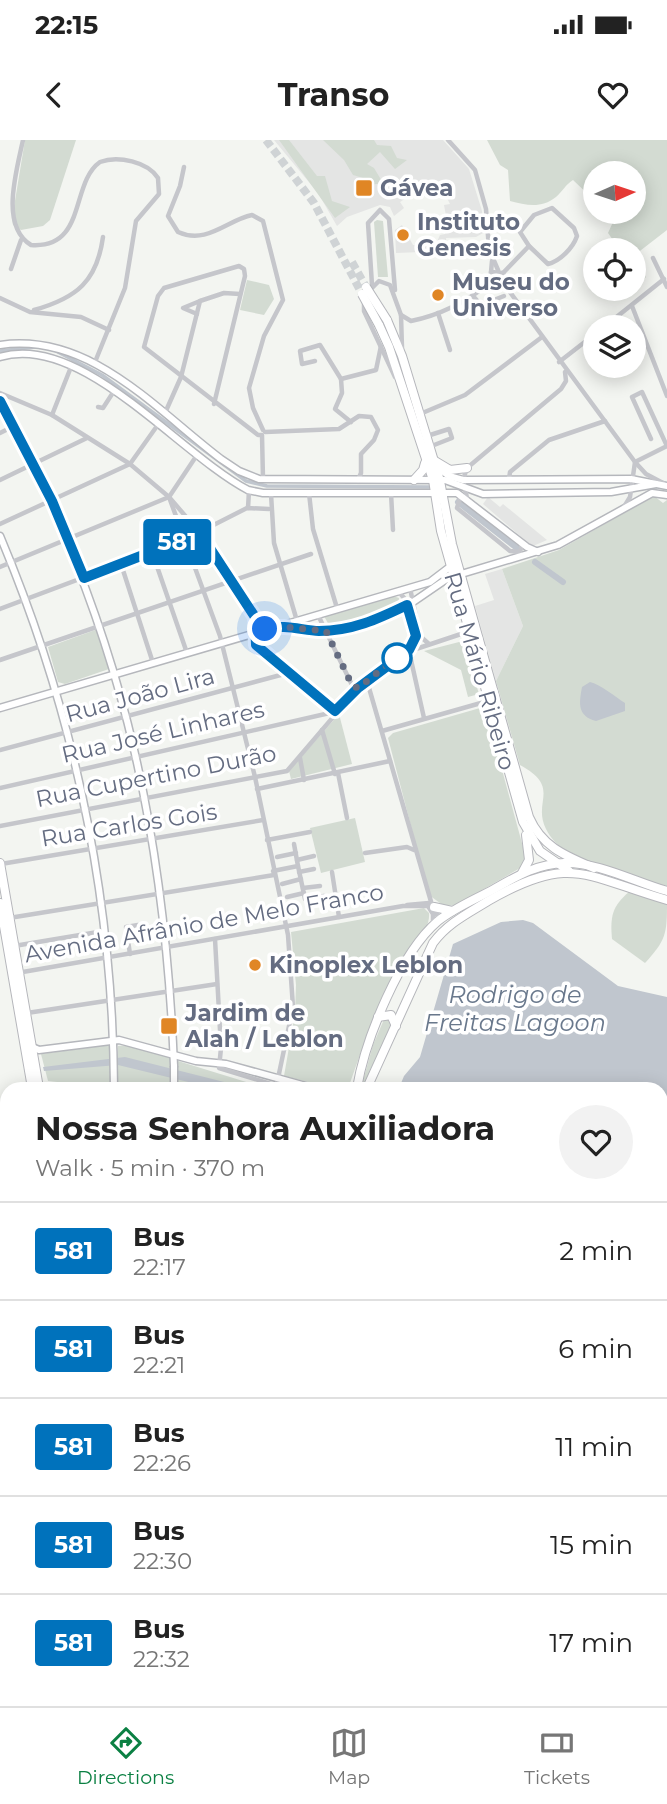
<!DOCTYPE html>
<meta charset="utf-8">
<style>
body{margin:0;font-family:Montserrat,sans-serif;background:#f2f2f2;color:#222;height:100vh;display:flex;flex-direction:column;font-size:26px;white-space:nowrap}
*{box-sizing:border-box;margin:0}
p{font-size:23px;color:#767676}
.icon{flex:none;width:38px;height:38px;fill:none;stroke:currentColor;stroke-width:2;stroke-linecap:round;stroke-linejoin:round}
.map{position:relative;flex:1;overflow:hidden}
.details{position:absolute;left:0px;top:942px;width:668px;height:625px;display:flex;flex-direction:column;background:#fff;border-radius:21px 21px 0 0;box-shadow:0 4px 18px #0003}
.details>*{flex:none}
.badge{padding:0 14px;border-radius:5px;font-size:24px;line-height:46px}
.needle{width:46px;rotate:87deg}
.tools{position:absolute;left:583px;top:21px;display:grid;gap:14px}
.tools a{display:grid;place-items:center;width:63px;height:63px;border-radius:50%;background:#fff;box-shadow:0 4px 18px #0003;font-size:35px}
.you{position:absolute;width:35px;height:35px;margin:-18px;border:5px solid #fff;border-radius:50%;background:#1a73e8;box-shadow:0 0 0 10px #1a73e833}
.map>.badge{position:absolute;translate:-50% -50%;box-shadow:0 0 0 4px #fff}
.round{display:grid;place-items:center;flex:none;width:74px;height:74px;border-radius:37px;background:#f2f2f2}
.overview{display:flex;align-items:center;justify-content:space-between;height:119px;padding:0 35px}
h1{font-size:33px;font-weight:700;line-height:52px}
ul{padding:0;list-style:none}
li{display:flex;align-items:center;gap:21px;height:98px;padding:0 35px;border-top:2px solid #e0e0e0}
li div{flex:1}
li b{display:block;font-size:26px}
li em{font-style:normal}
li .badge{min-width:77px;font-weight:700;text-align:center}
.status{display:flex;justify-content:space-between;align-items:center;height:49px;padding:0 35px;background:#fff;direction:ltr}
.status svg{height:19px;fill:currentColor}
header{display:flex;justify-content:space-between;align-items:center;height:91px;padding:0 35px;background:#fff;font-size:32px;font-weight:700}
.dock{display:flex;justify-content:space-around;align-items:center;height:98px;border-top:2px solid #e0e0e0;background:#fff;font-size:19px;color:#767676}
.dock a{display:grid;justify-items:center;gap:4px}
.dock .selected{color:#0b8043}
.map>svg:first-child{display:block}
</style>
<div class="status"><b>22:15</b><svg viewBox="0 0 49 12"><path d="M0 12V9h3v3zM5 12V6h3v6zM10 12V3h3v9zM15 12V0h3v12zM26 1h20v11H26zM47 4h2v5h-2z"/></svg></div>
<header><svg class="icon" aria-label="back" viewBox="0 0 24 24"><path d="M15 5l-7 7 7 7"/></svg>Transo<svg class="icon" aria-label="heart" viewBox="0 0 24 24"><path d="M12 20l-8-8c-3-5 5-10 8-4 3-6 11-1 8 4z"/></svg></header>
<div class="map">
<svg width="667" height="1566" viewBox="0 0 667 1566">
<rect width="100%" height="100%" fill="#f3f5f1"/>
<g fill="#e4e5e4">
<path d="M274 0H443L469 29 482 71 483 93 476 97 446 98 447 111 396 113 395 90 402 85 413 105 436 104 440 95 445 94V82L447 81 444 65 450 64 442 48 436 47 427 53 417 51 400 62 404 68 394 76 390 67 380 65 347 77 337 86 318 53Z"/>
<path d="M488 357 500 367 503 364 547 400 533 406 527 402 483 364Z"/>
<path d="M502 429 523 486 496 541 475 466 494 460 485 434Z"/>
</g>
<g fill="#d3dbd2">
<path d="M25 0H76L50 80 43 86 21 90 13 85 12 79Z"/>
<path d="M279 0H289L317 36H325L332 61 350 67 335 78Z"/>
<path d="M323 0H374L377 5 391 6 397 18 407 20 395 29 380 12 367 24 374 28 383 43 370 45 363 38 353 35 344 20Z"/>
<path d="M487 0H667V90L636 114 646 137 644 139 634 128V110H620L608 93 613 82 606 72H634V33H595V61L573 40C566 44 562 52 556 57 541 69 526 65 510 61L508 30 500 25Z"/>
<path d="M377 80 383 81 388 137H378L374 82Z"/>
<path d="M247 140 269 145 274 159 264 175 240 170Z"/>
<path d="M654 356 663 363 667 360V746C631 737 563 725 546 689 532 661 562 648 520 625L496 541 523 486 502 429 559 410Z"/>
<path d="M393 456 399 458 398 466 365 480 330 487 324 476Z"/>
<path d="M98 489 109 529 65 544 58 542 48 507Z"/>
<path d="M463 501 479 554 468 557 461 530 424 511Z"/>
<path d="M480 568 486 571 526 718 522 727 456 765 444 766 429 755 388 598 393 593Z"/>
<path d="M339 574 352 624 291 639 289 631Z"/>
<path d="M355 678 365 722 321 733 310 688Z"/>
<path d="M629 752 667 763C667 794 666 800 645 823L612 799C610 777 612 766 629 752Z"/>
<path d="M424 768 429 773C431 791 408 813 399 828 376 864 364 904 350 943L344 948H332L284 936 295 873 296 845 291 792Z"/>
<path d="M385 877 394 881 364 948H361L373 905Z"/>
<path d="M110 905 111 948 48 941 41 914Z"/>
<path d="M118 906C136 905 164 909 178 921L266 948H117Z"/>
</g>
<g fill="#c0c6ce">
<path d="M590 542C600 544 614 556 625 563V571L596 581C577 576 579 563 582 547Z"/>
<path d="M523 780 533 783 618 846 667 857V1566H455L453 1559H662V948H399L404 936 420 917 453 804 501 782Z"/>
<path d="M125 917 248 948H213L118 925 44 931 43 927Z"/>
</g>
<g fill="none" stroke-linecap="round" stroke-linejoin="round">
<g stroke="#c0c6ce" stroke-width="3.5">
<path d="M0 211 35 207"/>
<path d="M56 211 102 235 246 341 267 346 429 347"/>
</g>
<g stroke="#c0c6ce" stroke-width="6">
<path d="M458 362 518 409"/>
<path d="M535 422 563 442"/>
</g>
<g stroke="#cfd3d5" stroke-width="8" stroke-dasharray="8 4" stroke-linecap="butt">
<path d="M266 0 314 63 362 154"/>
<path d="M352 122 366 147"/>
</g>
<g stroke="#b5b7bc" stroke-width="9">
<g id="major">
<path d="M0 205C90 192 155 269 221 319L239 331 259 339 445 340 483 354 611 352 656 344"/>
<path d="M0 217C81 192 179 314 248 350L263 353H457L527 407 538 412"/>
<path d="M0 261C118 479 164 679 174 926"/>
<path d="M436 326 449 336 463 340 631 339 667 346"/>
<path d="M0 396C74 572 113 758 114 948"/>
<path d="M281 487 321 491 366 485 413 462 448 438 558 405 652 353 667 355"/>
<path d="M0 568 430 442 451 426"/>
<path d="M32 907 39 910 119 900 196 921 226 924 313 948"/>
<path d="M46 948H80"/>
<path d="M111 1559V1566"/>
<path d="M171 1559V1566"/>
</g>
</g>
<g stroke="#b5b6bb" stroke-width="10">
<g id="highway">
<path d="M387 180 402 216 440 341 452 404 529 677C542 707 566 716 594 728"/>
<path d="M379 185 389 207 433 340 441 391 523 682 540 711 569 731"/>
<path d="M435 321 450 330 467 328"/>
<path d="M414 340 423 330 425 323"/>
<path d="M0 723 39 948"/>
<path d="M522 733 529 720 526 695"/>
<path d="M0 763 32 948"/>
<path d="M434 767 452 771"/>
<path d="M378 877 391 875 396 886"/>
<path d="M357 948C365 900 400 813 438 781 454 768 476 759 494 749 517 736 537 724 564 723 598 722 635 742 667 751"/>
<path d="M367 948 433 803C448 783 467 774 488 761 571 713 584 736 667 760"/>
<path d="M45 1559V1566"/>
<path d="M430 1559 433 1566"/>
<path d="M442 1559 444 1566"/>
</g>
</g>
<g stroke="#c5c6cb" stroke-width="4.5">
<path d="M23 0C16 33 0 86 31 105 87 109 70 43 100 22 118 15 148 22 158 38L159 54 136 81 125 148 95 222"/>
<path d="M448 0 475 30 486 69 489 109 498 130"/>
<path d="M184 27 180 46 168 76 178 92C207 105 227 80 252 75L263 81 283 160 264 196 249 248 253 268 263 290"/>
<path d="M552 68 574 88 577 96C573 108 560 121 548 124L529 106 520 92 534 75Z"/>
<path d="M653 118 667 147"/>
<path d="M11 129 21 100"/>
<path d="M491 132 503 133 507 148 635 322 646 334 663 343"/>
<path d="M503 133 529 106"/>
<path d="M490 143 492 121"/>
<path d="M490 143 497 146 503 141"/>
<path d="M372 145 368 83 380 70 389 79 395 150"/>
<path d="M369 151 379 141 390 145 401 175 402 208"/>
<path d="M473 156 481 165 504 156"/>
<path d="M0 158 30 172 81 177 109 190"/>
<path d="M364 162V171L395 237"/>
<path d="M632 166 667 256"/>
<path d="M470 169 481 165"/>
<path d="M34 170C77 158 97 141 103 97"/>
<path d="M438 173 450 210"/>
<path d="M197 174 183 168 200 161"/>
<path d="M401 175 411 181C441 175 466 162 490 143"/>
<path d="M604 187 664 139"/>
<path d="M315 221 302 224 300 211 320 205 341 239 376 230 381 206"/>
<path d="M559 222 595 194"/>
<path d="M341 239 342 253 335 269 351 282"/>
<path d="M0 253 52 275 130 324 169 357 200 393 255 476V505L335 571"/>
<path d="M214 264 245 136 244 129 239 126 164 148 158 156 144 207 258 295H262L263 339"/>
<path d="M98 267 103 268 114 251"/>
<path d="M165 273 181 237 200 161 224 153 240 154"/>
<path d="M420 274 465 255 542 197"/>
<path d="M52 275 71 227"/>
<path d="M265 292 339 289 359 276 371 277 378 290 374 300 361 314V333L358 340"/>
<path d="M0 293 14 286"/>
<path d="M427 296 449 289 452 298 429 307"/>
<path d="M651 299 632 257 642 252 667 306"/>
<path d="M509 339 510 332 549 300 605 281"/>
<path d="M0 340 87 298"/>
<path d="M309 353 313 389 337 468"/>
<path d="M391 353 393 390"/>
<path d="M271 354 274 403 297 481"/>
<path d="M461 355 457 368 510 411 520 412 522 404"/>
<path d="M169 357 220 496 255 637 288 795 293 867 276 948"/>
<path d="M467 358 463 340 467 328 561 249 566 241 565 232"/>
<path d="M624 367 630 357 635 322 667 306"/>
<path d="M248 368 249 351"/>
<path d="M0 384 130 324 157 286"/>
<path d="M152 412 187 513"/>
<path d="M121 424 153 523"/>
<path d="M0 427 169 357 197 315"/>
<path d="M410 448 420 496 429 504"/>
<path d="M398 451 405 459 416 496 409 510"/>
<path d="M0 469 186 399 247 368 269 369"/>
<path d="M318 475 352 545 358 548"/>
<path d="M409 511 424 578"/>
<path d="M0 520 311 414"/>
<path d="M367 541 432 765"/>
<path d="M322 590 335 634"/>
<path d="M382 591 488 561"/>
<path d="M0 610 288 533"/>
<path d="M300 618 304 640"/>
<path d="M338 633 347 678"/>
<path d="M0 648 334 572"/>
<path d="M257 649 390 621"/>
<path d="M0 686 287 631 358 548 401 514 464 493 466 489"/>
<path d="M267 700 310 692"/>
<path d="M365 713 407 707 414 710"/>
<path d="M277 717 296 713"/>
<path d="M297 720 314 716"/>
<path d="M1 724 263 680"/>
<path d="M298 726 305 759 324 756"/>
<path d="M273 731 298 726 294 704"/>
<path d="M299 732 314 729"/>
<path d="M332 732 339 777"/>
<path d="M282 744 301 739"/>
<path d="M303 748 320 746"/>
<path d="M287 757 304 753"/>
<path d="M407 765 429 763 435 769 439 780"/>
<path d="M9 778 274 735"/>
<path d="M215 799 221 908 219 928 284 948"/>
<path d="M14 806 104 791"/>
<path d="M130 814 126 787 138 785"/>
<path d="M17 833 403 766H428L433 774V784"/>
<path d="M27 873 217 844"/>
<path d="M321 1559V1566"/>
<path d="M381 1559 384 1566"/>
<path d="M230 1566V1559"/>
<path d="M291 1566V1559"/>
<path d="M349 1566V1559"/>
</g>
<use href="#major" stroke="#fff" stroke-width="6"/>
<use href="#highway" stroke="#fff" stroke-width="8"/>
<g stroke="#b5b7bc" stroke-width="9" stroke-linecap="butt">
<path id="major-bridge" d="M174 926V948"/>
</g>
<g stroke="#b5b6bb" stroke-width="10" stroke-linecap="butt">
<g id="highway-bridge">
<path d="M366 147 387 180"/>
<path d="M362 154 379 185"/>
</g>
</g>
<use href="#major-bridge" stroke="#fff" stroke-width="6"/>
<use href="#highway-bridge" stroke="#fff" stroke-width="8"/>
</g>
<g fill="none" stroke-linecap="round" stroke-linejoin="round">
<g stroke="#fff" stroke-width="16">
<path id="line" d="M0 261 52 361 84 438 200 393 255 477 256 505 335 571 358 548 409 510 416 496 407 465C378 479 352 491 319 491 301 490 284 484 265 489"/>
</g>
<use href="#line" stroke="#0072bc" stroke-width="10"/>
<path stroke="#646c81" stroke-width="7" stroke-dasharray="0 12.6" d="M265 489 285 487 326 491 352 545 358 548 401 514 397 518"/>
</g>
<g fill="#e08625" stroke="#fff" stroke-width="2.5">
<rect x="355" y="39" width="18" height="18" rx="3.5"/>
<circle cx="403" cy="95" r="7"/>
<circle cx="438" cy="155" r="7"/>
<circle cx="255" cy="825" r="7"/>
<rect x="160" y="877" width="18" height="18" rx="3.5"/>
</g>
<circle fill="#fff" stroke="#0072bc" stroke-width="3.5" cx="397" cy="518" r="14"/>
<g text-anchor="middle" stroke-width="7" stroke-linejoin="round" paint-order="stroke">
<g font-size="23" font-weight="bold" fill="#646c81" stroke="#fff" text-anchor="start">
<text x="380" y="56">Gávea</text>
<text x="417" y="90">Instituto<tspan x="417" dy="26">Genesis</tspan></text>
<text x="452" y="150">Museu do<tspan x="452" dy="26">Universo</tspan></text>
<text x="269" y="833">Kinoplex Leblon</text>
<text x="185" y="881">Jardim de<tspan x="185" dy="26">Alah / Leblon</tspan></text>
</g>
<g font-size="23" fill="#646c81" stroke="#fff">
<text transform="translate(480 531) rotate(74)" y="8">Rua Mário Ribeiro</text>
<text transform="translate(140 555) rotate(-15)" y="8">Rua João Lira</text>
<text transform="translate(163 592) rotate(-13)" y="8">Rua José Linhares</text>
<text transform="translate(156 636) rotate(-11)" y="8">Rua Cupertino Durão</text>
<text transform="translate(129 685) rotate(-9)" y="8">Rua Carlos Gois</text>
<text transform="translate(204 783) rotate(-10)" y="8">Avenida Afrânio de Melo Franco</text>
</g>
<g font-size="24" font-style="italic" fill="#69788c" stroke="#fff">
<text x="515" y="863">Rodrigo de<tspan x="515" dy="28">Freitas Lagoon</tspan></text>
</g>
</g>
</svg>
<div class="tools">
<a><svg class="needle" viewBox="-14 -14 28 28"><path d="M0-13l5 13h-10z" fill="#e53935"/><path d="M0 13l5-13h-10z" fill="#767676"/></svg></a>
<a><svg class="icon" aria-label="locate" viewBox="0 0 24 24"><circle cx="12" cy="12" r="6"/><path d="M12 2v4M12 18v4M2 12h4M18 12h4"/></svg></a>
<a><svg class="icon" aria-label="layers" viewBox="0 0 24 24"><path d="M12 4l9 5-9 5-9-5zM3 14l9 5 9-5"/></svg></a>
</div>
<div class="you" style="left:265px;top:489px"></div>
<b class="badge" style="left:177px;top:402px;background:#0072bc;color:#fff">581</b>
<section class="details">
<div class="overview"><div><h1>Nossa Senhora Auxiliadora</h1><p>Walk · 5 min · 370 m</p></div><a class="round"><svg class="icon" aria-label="heart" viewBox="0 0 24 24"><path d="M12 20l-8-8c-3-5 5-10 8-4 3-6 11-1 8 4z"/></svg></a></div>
<ul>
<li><span class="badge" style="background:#0072bc;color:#fff">581</span><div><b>Bus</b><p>22:17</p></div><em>2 min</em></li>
<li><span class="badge" style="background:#0072bc;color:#fff">581</span><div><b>Bus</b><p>22:21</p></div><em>6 min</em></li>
<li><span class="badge" style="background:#0072bc;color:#fff">581</span><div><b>Bus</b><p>22:26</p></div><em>11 min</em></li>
<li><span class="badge" style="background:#0072bc;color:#fff">581</span><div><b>Bus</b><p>22:30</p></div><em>15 min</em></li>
<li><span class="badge" style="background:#0072bc;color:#fff">581</span><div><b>Bus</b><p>22:32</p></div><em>17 min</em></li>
</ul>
</section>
</div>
<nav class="dock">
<a class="selected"><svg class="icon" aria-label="directions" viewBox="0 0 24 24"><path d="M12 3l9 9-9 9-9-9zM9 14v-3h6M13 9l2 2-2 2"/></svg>Directions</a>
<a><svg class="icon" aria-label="map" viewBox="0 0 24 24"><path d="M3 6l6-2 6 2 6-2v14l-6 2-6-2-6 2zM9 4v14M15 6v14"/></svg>Map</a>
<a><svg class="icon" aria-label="tickets" viewBox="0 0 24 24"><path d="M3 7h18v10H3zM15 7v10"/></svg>Tickets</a>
</nav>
